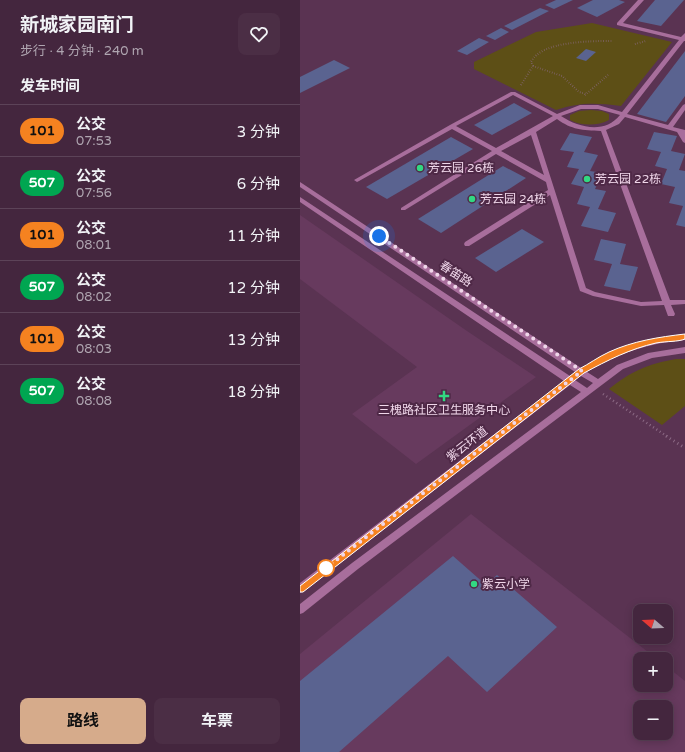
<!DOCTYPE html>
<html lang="zh">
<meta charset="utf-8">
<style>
body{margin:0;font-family:"Varela Round","Noto Sans SC",sans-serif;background:#4b2e45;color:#f1f3f6;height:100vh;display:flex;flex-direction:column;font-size:15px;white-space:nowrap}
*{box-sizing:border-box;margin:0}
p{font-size:13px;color:#afa5b0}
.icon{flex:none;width:22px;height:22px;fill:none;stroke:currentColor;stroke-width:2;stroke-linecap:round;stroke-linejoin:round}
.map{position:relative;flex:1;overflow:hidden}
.sheet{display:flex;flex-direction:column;background:#44263e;width:300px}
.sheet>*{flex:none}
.badge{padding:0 8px;border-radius:13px;font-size:14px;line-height:26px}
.needle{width:26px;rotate:289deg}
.controls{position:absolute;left:333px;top:604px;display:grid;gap:8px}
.controls a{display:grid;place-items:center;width:40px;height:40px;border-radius:8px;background:#44263e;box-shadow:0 2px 10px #0003,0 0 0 1px #5c4358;font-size:20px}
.you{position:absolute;width:20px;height:20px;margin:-10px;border:3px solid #fff;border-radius:50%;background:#1a73e8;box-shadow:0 0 0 6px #1a73e833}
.map>.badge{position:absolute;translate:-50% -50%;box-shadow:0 0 0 2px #fff}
h2{padding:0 20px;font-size:15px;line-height:36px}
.round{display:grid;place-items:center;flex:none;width:42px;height:42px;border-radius:8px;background:#4b2e45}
.head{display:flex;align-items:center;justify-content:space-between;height:68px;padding:0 20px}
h1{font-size:19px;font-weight:700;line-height:30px}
.action{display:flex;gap:8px;margin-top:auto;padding:8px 20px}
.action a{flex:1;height:46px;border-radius:8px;background:#d6ab8b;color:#111;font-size:16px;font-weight:700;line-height:46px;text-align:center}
.action a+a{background:#4b2e45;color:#f1f3f6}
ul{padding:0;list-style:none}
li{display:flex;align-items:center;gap:12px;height:52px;padding:0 20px;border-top:1px solid #5c4358}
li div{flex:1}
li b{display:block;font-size:15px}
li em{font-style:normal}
li .badge{min-width:44px;font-weight:700;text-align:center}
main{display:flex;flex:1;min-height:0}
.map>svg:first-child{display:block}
</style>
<main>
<section class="sheet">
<div class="head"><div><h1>新城家园南门</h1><p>步行 · 4 分钟 · 240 m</p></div><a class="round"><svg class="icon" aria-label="heart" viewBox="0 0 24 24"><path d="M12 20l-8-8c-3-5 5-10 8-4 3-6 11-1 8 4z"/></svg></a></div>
<h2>发车时间</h2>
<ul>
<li><span class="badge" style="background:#f58220;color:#111">101</span><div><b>公交</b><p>07:53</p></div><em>3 分钟</em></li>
<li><span class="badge" style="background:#00a651;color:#fff">507</span><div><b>公交</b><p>07:56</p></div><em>6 分钟</em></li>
<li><span class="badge" style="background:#f58220;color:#111">101</span><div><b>公交</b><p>08:01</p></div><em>11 分钟</em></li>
<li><span class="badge" style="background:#00a651;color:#fff">507</span><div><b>公交</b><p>08:02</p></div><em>12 分钟</em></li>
<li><span class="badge" style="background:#f58220;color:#111">101</span><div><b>公交</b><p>08:03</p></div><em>13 分钟</em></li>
<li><span class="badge" style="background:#00a651;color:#fff">507</span><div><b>公交</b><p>08:08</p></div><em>18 分钟</em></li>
</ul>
<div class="action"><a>路线</a><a>车票</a></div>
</section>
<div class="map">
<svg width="385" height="752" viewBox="0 0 385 752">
<rect width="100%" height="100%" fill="#5a3352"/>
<g fill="#673a5e" fill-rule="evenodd">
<path d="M0 215 167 331 236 377 116 464 52 414 117 367 0 279Z"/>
<path d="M171 514 357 659H340V685H366V666L385 681V752H0V654ZM340 707H366V733H340Z"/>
</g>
<g fill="#5d4f16">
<path d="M292 23 372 42 321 106C295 103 281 102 256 110L174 69V62L236 32Z"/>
<path d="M291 110 302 111 309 114V120C298 126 281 126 270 120V115L279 111Z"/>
<path d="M376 359H385V406L362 425 309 389C331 371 348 364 376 359Z"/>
</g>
<g fill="#5a6390">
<path d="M256 0H273L254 9 245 5Z"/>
<path d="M293 0H319L325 2 297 17 277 8Z"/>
<path d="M355 0H384L361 26 337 21Z"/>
<path d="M240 8 249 11 212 30 204 26Z"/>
<path d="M201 28 209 32 195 40 186 36Z"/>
<path d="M179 38 189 42 167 55 157 51Z"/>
<path d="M286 49 296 52 286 61 276 58Z"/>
<path d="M385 51V96L366 122 337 114Z"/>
<path d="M34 60 50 68 0 93V77Z"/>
<path d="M214 103 232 113 192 135 174 125Z"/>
<path d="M354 132 377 136 371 151 385 154 379 170 385 171V227L376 225 383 206 369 203 375 187 361 184 367 169 355 166 361 152 347 149Z"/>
<path d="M270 133 292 137 284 152 298 155 290 171 303 173 295 189 306 191 298 209 316 213 308 232 281 226 290 207 277 204 284 187 271 184 279 169 267 167 274 152 260 150Z"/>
<path d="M151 137 173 149 87 199 66 187Z"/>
<path d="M203 166 226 178 141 233 118 219Z"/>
<path d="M222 229 244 242 196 272 175 258Z"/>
<path d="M301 239 326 244 320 264 338 267 330 291 304 286 312 264 294 260Z"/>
<path d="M153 556 186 585 197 575 257 627 187 692 148 656 39 752H0V681Z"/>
</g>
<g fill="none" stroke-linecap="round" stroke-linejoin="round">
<g stroke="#8c6a85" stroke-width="2" stroke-dasharray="0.5 2" stroke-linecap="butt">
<path d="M335 44 346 41"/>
<path d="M233 66 231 62C241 41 291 41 312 41"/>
<path d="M221 85 233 66 262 76 279 92 286 94"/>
<path d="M285 95 308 75"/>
</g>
<path stroke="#8c6a85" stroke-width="2.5" stroke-dasharray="1 3" stroke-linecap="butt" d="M303 394 368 437"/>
<path stroke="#8c6a85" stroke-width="3" stroke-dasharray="1 3.5" stroke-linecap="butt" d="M366 436 385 448"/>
<path fill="#a86e9c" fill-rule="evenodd" d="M338 0H344L323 23 381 37 385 33V41H384L327 114 368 125 383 105 385 104V110L373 127 385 130V143L383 142 377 132 325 117 319 124 306 130 370 300H385V304L371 305 375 314 374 316H368L364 305 341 306 293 296 280 291 250 195 169 246H165L164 244 165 242 248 190 246 182 196 154 105 210H101V208L192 151 152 129 59 181 57 182 54 180 150 125 211 92H215L257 114 280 105H298L322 112 379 40 317 25V23ZM213 95 253 116 196 148 156 126ZM281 109H298L320 115C305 134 279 128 261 116ZM257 119C272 130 282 130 301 131L362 301 341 302 295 292 286 288 236 132ZM231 135 244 175 201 151Z"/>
<path fill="#a86e9c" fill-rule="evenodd" d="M0 182 281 368C314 349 347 338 385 334V340C349 343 318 353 287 372L298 379 317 365 348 353 385 347V353L352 358 323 369 58 569 3 613 0 614V604L52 563 281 392 270 385 3 592 0 593V583L264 381 0 202V197L270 376 275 372 0 187ZM281 376 293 383 287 388 275 380Z"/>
</g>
<path fill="#f58220" stroke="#fff" d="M385 334V339C378 342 367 341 356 343 330 349 308 360 284 373L3 592H0V586L279 369C289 364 298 357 309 352 333 341 359 337 385 334Z"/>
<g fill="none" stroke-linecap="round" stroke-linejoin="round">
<path stroke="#f0d7ea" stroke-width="4" stroke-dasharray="0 7.2" d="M26 568 282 371 79 236"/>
</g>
<g fill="#32d882" stroke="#4f2947" stroke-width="1.5">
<circle cx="120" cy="168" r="4"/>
<circle cx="287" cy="179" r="4"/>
<circle cx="172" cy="199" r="4"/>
<path d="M142 390h4v4h4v4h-4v4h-4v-4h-4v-4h4z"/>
<circle cx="174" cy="584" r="4"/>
</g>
<circle fill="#fff" stroke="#f58220" stroke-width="2" cx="26" cy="568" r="8"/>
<g text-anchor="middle" stroke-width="4" stroke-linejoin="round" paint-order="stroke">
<g font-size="12" fill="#f0d7ea" stroke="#4f2947" text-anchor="start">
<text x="128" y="172">芳云园 26栋</text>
<text x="295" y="183">芳云园 22栋</text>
<text x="180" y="203">芳云园 24栋</text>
<text x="144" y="414" text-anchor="middle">三槐路社区卫生服务中心</text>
<text x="182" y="588">紫云小学</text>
</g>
<g font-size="12" fill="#f0d7ea" stroke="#4f2947">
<text transform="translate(156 274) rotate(33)" y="4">春笛路</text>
<text transform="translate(167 444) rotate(-38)" y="4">紫云环道</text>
</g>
</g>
</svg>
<div class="controls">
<a><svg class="needle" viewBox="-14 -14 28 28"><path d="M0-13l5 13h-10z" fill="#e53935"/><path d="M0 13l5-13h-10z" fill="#afa5b0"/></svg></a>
<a>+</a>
<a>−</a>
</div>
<div class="you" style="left:79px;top:236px"></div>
</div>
</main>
